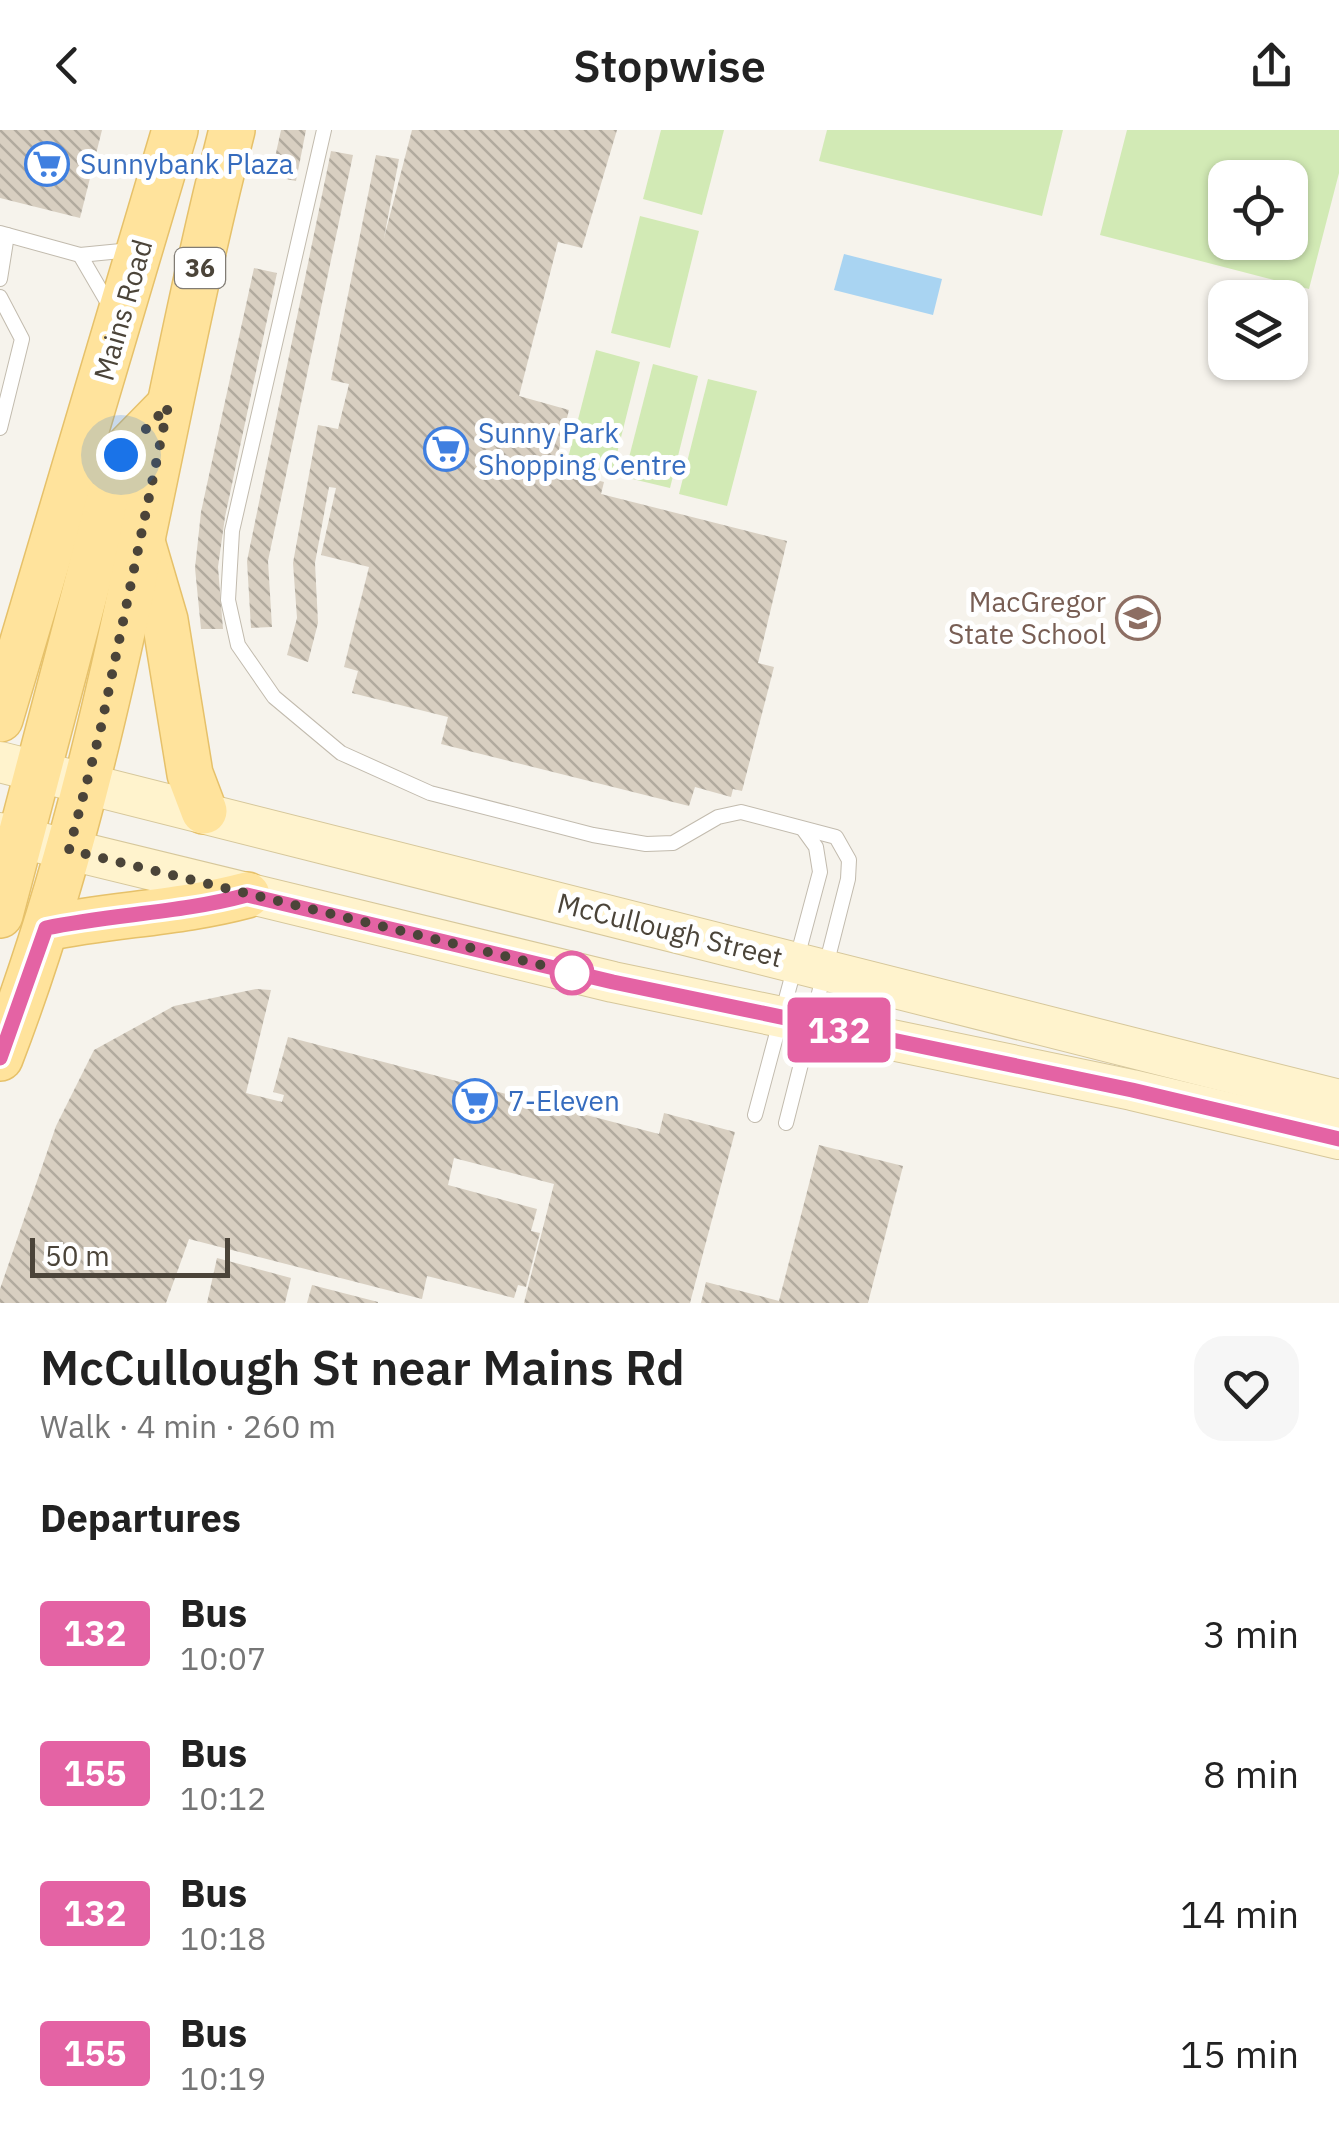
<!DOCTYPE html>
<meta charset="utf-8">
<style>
body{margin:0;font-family:"IBM Plex Sans",sans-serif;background:#f6f6f6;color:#222;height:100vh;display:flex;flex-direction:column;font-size:38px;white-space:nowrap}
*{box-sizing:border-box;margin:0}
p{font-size:32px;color:#767676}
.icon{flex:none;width:55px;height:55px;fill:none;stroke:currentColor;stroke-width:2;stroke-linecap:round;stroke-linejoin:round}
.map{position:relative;height:1173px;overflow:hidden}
.side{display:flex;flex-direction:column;background:#fff;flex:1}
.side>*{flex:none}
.badge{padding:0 20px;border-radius:8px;font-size:35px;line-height:65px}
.fabs{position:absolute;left:1208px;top:30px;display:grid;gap:20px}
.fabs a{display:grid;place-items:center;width:100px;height:100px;border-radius:20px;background:#fff;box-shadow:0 2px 8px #0004;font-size:50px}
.scale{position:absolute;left:30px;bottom:25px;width:200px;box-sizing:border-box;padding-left:10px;border:5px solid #4b4439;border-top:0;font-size:28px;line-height:35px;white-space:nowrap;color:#4b4439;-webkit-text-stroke:8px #fff;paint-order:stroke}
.you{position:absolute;width:50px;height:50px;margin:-25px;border:8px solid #fff;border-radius:50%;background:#1a73e8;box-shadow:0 0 0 15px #1a73e833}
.map>.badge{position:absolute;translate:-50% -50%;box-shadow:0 0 0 5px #fff}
h2{padding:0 40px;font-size:38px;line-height:90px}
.round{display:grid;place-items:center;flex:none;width:105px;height:105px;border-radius:30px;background:#f6f6f6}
.head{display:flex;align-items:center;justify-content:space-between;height:170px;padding:0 40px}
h1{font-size:48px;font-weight:600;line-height:75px}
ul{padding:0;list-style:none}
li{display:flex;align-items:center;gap:30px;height:140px;padding:0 40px}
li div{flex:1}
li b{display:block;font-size:38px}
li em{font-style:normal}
li .badge{min-width:110px;font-weight:700;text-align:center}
header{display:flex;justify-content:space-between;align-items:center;height:130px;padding:0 40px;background:#fff;font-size:45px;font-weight:600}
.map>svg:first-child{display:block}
</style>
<header><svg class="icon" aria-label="back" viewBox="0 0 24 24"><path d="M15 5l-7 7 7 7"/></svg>Stopwise<svg class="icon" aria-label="share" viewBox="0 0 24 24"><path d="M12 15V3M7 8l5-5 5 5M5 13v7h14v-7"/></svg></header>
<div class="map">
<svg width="1339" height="1173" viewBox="0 0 1339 1173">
<defs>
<pattern id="building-back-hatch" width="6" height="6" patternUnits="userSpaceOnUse" patternTransform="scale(2.5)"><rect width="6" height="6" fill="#d8cfc1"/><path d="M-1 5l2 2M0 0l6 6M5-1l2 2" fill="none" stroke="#b1aa9e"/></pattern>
</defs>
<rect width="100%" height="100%" fill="#f6f3ec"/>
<g fill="#d2eab5" fill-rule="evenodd">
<path d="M661 0H724L702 85 643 69Z"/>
<path d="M827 0H1063L1042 86 819 31Z"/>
<path d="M1127 0H1339V43L1309 159 1100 105ZM1225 48H1290V112H1225Z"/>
<path d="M640 86 699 101 670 218 611 203Z"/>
<path d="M596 220 640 232 612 343 567 332Z"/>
<path d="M653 234 698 246 670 358 624 347Z"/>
<path d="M708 249 757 261 727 376 679 364Z"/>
</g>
<path fill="#a9d4f2" d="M844 124 942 149 933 185 834 160Z"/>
<g fill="url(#building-back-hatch)">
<path d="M0 0H102L80 88 0 68Z"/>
<path d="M281 0H306L296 51 271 46Z"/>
<path d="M412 0H617L582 118 558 112 519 266 569 280 554 339 604 352 601 364 787 411 758 533 774 537 742 661 733 659 731 667 695 657 689 676 441 614 448 587 352 563 358 541 344 537 369 437 321 425 336 358 329 357 315 433 318 493 308 532 287 525 297 488 293 433 318 295 338 299 349 254 331 250 376 25 399 29 384 108Z"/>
<path d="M331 21 353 25 268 431 272 497 251 498 247 431Z"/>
<path d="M254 138 277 143 225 387 218 437 223 499H201L195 438 201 382Z"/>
<path d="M256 859 271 860 246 963 282 972 284 965 273 962 288 907 659 1004 664 983 735 1002 690 1173H524L554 1054 454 1028 448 1055 537 1079 531 1101 540 1103 526 1157 518 1155 514 1168 427 1146 422 1169 189 1109 166 1173H0V1159L56 996 94 920 174 876Z"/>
<path d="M819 1015 903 1036 868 1173H701L706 1152 779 1171Z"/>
<path d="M217 1128 291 1148 285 1173H207Z"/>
<path d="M312 1155 378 1172V1173H307Z"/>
</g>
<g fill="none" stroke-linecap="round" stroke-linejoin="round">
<g stroke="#c2bbae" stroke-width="16">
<g id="lane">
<path d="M324 0 232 401 228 470 238 515 274 567 341 623 430 663 593 705 646 714 673 713 718 687 741 682 836 707 849 730 848 749 786 993"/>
<path d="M0 103 80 125 131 120"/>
<path d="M80 125 112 180"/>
<path d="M0 149 7 105"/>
<path d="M0 167 22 209 0 298"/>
<path d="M755 985 820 742 816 717 803 699"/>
</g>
</g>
<g stroke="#d6c79b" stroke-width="42">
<g id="secondary">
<path d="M0 632 1339 970"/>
<path d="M0 703 613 852 1132 960 1339 1009"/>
</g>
</g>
<g stroke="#e6c16a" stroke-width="48">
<g id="primary">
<path d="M143 415 165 490 190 644 204 681"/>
<path d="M0 589 175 0"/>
<path d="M0 785 121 325 168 277"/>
<path d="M46 798C114 784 180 783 247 765"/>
<path d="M0 928C115 630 153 309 232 0"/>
</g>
</g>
<use href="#lane" stroke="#fff" stroke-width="14"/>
<use href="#secondary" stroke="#fff3cd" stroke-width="40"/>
<use href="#primary" stroke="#ffe39c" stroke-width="45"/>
</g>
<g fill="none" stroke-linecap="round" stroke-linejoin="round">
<g stroke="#fff" stroke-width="22">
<path id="line" d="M0 928 46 798C113 784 181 783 247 765L613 852 1132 960 1339 1009"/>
</g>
<use href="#line" stroke="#e463a4" stroke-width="15"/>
<path stroke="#4b4439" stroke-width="10" stroke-dasharray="0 18" d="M121 325 168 276 100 602 69 720 578 844 572 843"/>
</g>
<defs>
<g id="supermarket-ring" transform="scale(2.25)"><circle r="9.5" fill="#fff" stroke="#3f7fe0" stroke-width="1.5"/><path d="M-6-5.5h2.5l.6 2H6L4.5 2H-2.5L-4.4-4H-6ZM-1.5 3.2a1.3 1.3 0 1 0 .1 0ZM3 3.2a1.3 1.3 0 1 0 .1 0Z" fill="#3f7fe0"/></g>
<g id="school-ring" transform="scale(2.25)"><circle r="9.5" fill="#fff" stroke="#8d6e63" stroke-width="1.5"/><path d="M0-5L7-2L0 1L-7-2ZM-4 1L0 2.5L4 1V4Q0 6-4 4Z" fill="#8d6e63"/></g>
</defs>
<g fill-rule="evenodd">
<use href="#supermarket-ring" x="47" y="34"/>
<use href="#supermarket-ring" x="446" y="319"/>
<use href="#school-ring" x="1138" y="488"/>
<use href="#supermarket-ring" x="475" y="971"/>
</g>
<circle fill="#fff" stroke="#e463a4" stroke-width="5" cx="572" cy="843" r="20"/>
<g text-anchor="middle" stroke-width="10" stroke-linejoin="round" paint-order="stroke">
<rect fill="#fff" stroke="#817c74" stroke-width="2.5" x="175" y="118" width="50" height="40" rx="8"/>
<g font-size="25" font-weight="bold" fill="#4b4439">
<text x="200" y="147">36</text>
</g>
<g font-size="28" fill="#366cbe" stroke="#fff" text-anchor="start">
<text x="80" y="44">Sunnybank Plaza</text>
<text x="478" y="313">Sunny Park<tspan x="478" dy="32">Shopping Centre</tspan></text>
<text x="508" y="981">7-Eleven</text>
</g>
<g font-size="28" fill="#4b4439" stroke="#fff">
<text transform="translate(123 180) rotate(-74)" y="10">Mains Road</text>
<text transform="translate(670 800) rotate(14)" y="10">McCullough Street</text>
</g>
<g font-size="28" fill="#785e54" stroke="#fff" text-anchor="end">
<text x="1106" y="482">MacGregor<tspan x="1106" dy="32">State School</tspan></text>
</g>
</g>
</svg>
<div class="fabs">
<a><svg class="icon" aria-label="locate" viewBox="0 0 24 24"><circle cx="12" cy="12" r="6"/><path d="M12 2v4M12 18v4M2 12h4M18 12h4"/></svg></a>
<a><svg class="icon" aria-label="layers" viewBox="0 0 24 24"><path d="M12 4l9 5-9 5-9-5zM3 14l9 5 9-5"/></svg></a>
</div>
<div class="scale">50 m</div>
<div class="you" style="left:121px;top:325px"></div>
<b class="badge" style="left:839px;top:900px;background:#e463a4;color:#fff">132</b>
</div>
<section class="side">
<div class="head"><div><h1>McCullough St near Mains Rd</h1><p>Walk · 4 min · 260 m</p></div><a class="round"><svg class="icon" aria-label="heart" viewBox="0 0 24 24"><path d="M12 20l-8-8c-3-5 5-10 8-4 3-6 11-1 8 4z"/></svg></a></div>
<h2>Departures</h2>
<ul>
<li><span class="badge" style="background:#e463a4;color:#fff">132</span><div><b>Bus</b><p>10:07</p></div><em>3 min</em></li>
<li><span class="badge" style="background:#e463a4;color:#fff">155</span><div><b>Bus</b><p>10:12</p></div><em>8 min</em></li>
<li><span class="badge" style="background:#e463a4;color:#fff">132</span><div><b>Bus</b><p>10:18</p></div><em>14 min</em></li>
<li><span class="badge" style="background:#e463a4;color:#fff">155</span><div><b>Bus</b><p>10:19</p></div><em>15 min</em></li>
</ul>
</section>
